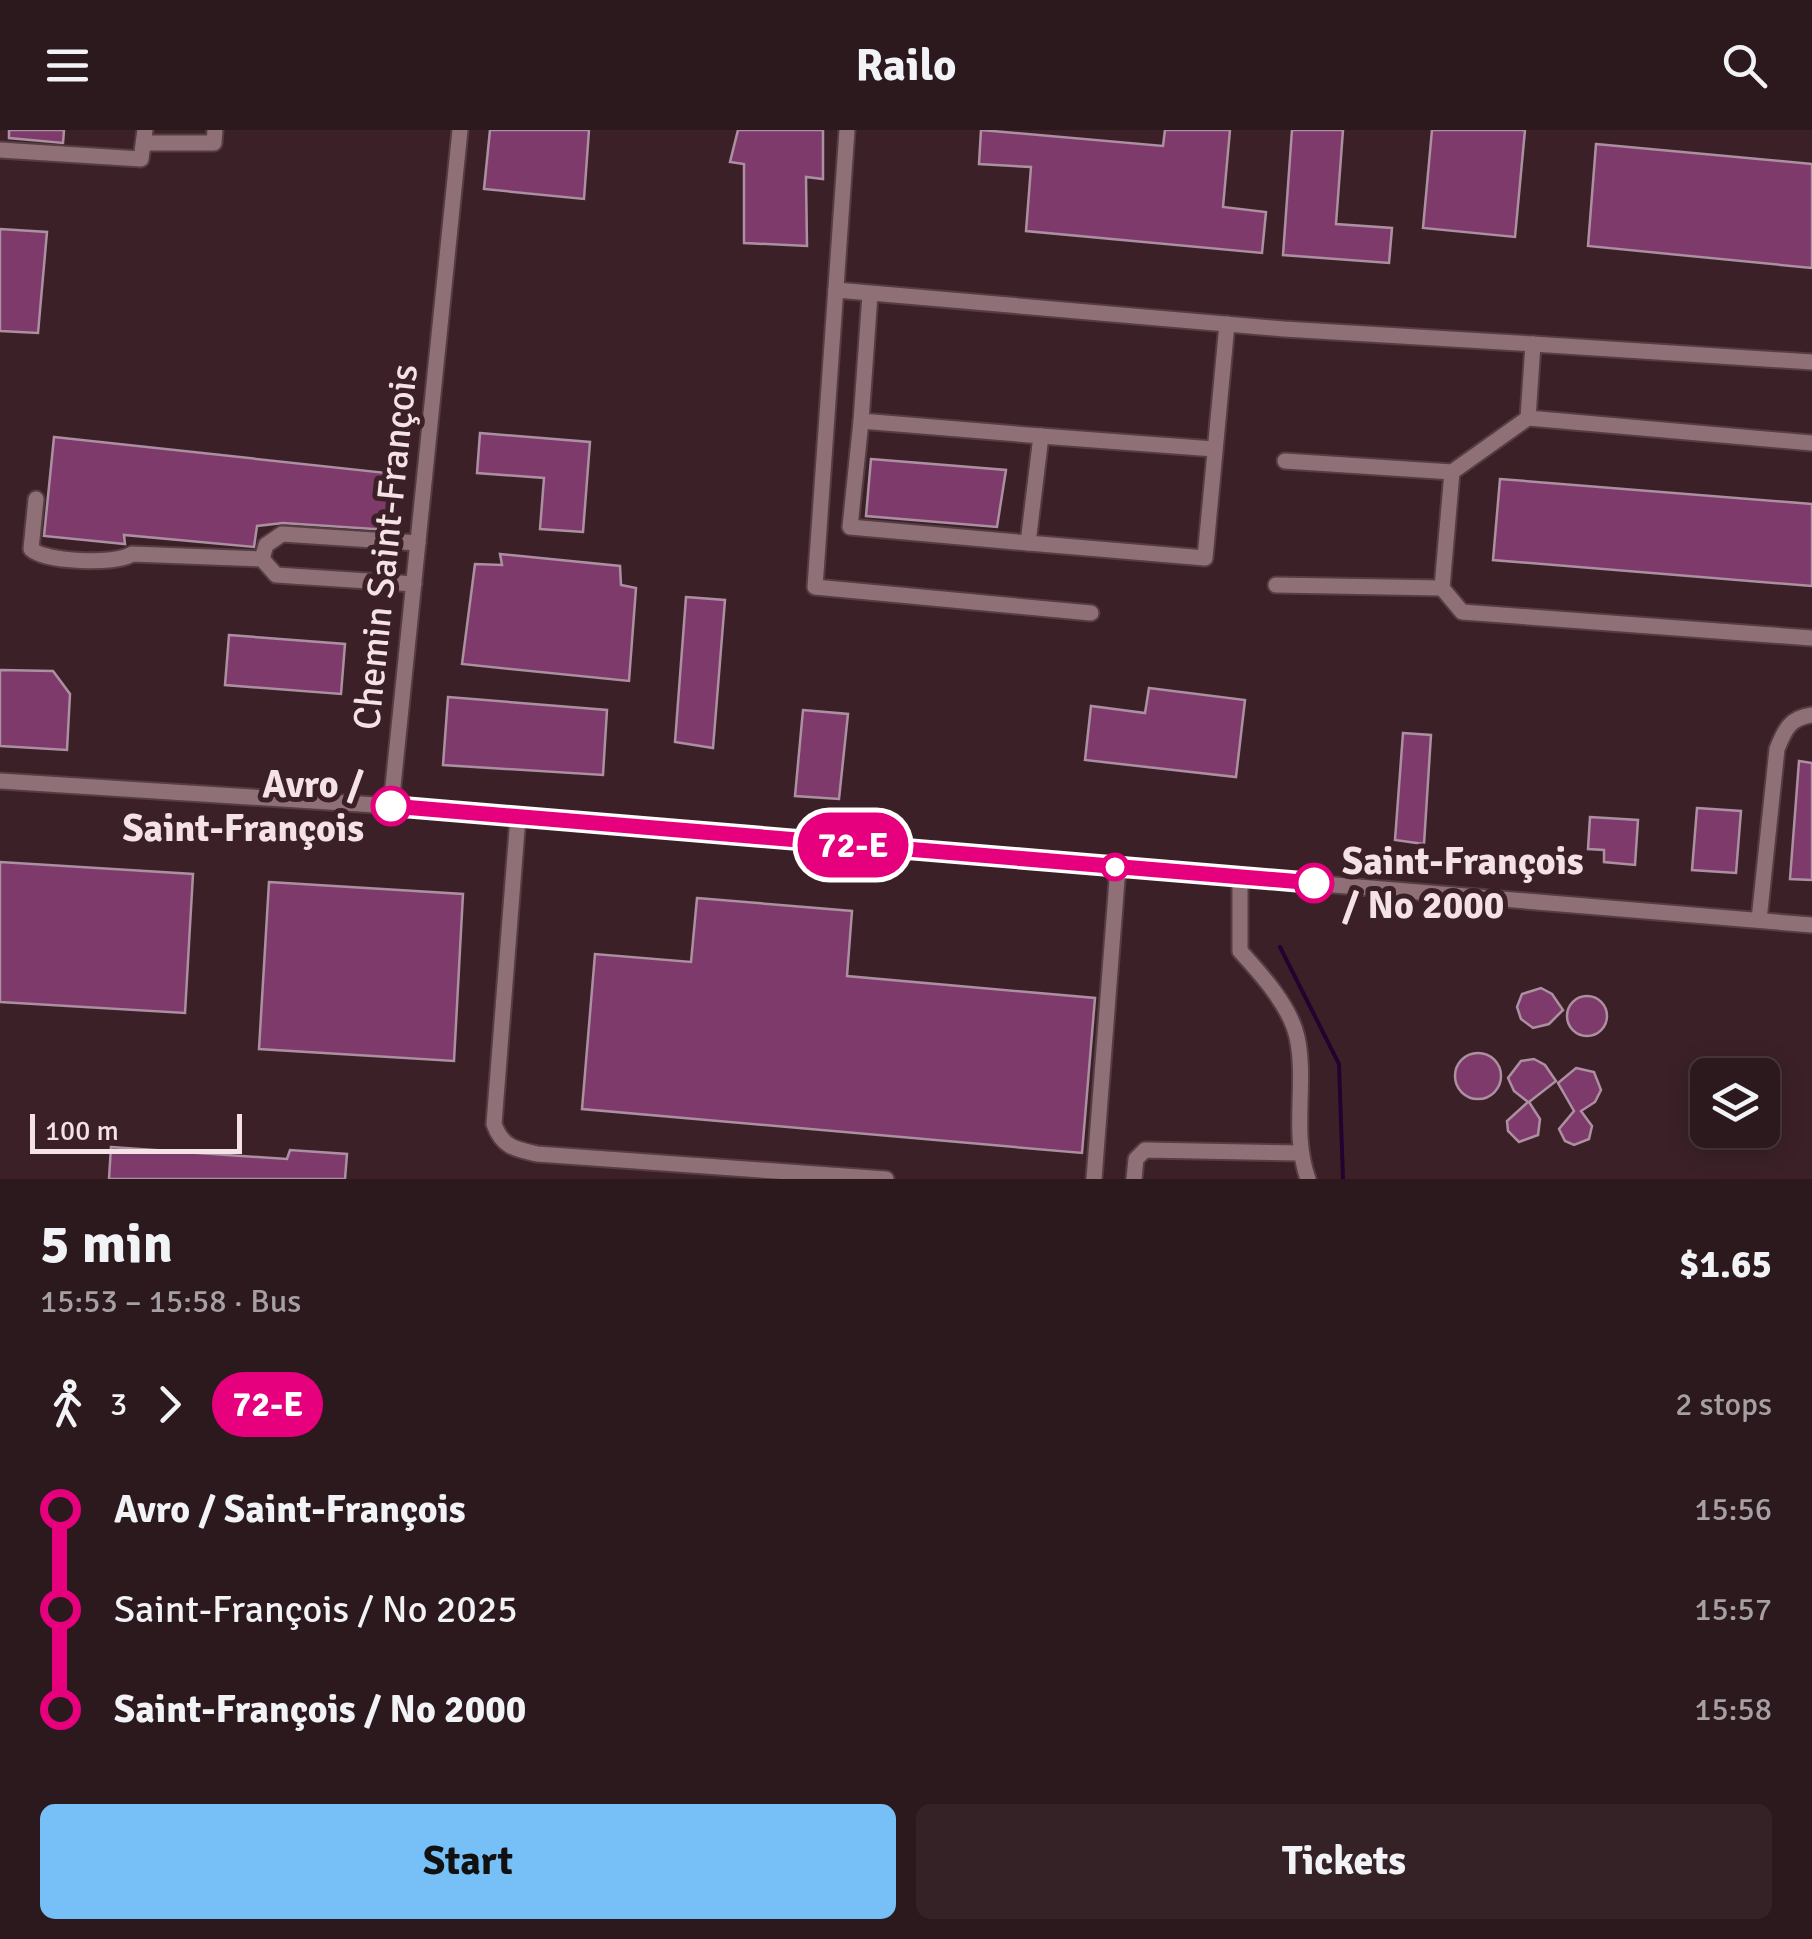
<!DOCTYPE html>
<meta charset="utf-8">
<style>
body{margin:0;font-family:Signika,sans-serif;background:#342226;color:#f1f3f6;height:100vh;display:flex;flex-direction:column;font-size:38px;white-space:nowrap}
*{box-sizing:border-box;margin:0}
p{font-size:32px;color:#a6a0a4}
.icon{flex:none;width:55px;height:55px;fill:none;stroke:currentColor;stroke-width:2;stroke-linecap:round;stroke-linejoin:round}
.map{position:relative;height:1049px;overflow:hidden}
.side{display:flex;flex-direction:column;background:#2c191d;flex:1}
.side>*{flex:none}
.badge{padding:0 20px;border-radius:32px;font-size:35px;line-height:65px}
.tools{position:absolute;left:1690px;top:928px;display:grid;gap:20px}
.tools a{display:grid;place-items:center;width:90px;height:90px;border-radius:15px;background:#2c191d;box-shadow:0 5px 25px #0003,0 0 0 2px #48383b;font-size:50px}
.scale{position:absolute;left:30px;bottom:25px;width:212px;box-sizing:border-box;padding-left:10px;border:5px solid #f5e2e6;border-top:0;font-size:28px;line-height:35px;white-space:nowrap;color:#f5e2e6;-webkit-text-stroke:8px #3b2127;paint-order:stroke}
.map>.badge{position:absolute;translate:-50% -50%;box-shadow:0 0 0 5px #fff}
.legs{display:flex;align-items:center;gap:15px;height:110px;padding:0 40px;font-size:32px}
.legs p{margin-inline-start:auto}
.summary{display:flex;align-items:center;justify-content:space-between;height:170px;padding:0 40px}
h1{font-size:55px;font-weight:700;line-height:75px}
.primary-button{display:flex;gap:20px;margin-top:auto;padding:20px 40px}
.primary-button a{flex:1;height:115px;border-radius:15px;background:#76c0f7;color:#111;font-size:40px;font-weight:700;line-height:115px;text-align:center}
.primary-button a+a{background:#342226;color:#f1f3f6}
ul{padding:0 40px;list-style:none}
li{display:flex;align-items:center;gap:35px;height:100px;font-size:38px}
li i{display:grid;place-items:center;width:15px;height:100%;margin:0 12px;background:currentColor}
li i::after{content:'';width:25px;height:25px;margin:-12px;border:8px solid;border-radius:50%;background:#2c191d}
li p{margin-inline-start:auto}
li:first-child i{background:linear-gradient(#0000 50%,currentColor 0)}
li:last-child i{background:linear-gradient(currentColor 50%,#0000 0)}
header{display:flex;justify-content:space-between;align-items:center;height:130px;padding:0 40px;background:#2c191d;font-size:45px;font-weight:700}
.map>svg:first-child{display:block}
</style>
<header><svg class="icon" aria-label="menu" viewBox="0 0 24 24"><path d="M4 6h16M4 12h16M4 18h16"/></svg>Railo<svg class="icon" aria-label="search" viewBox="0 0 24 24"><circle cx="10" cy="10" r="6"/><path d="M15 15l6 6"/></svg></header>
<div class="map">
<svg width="1812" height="1049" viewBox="0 0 1812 1049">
<rect width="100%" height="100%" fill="#3b2127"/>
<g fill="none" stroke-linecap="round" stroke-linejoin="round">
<path stroke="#22022e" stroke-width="4" d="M1280 817 1339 934 1343 1049"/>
</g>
<g fill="#7d3a6a" stroke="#ac90a2" stroke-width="2.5">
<path d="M9 0H64L63 13 9 8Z"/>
<path d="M490 0H589L584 69 484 59Z"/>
<path d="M738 0H823V49L806 47 807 116 744 113V34L730 32Z"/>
<path d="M981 0 1163 16 1165 0H1230L1223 77 1266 82 1262 123 1026 101 1031 37 979 34Z"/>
<path d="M1292 0H1343L1336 94 1392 98 1389 133 1283 125Z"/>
<path d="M1432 0H1525L1515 107 1423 98Z"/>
<path d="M1596 14 1812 34V138L1588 116Z"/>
<path d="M0 99 47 102 38 203 0 201Z"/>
<path d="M480 303 590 312 583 402 540 399 544 348 477 343Z"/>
<path d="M54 307 396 344 389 400 283 393 257 396 254 417 124 405 125 414 44 406Z"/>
<path d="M871 329 1006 340 997 397 866 386Z"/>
<path d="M1500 349 1812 374V456L1493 430Z"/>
<path d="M500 424 620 436 621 455 636 458 629 551 462 534 475 434 502 435Z"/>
<path d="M686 467 725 470 713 618 675 612Z"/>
<path d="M229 505 345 514 341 564 225 555Z"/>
<path d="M0 540 53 541 70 564 67 620 0 616Z"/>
<path d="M1149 558 1245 570 1236 647 1085 630 1091 576 1145 583Z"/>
<path d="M448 567 607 580 603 645 443 635Z"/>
<path d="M803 580 848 584 839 669 795 666Z"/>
<path d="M1403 603 1431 605 1424 714 1395 710Z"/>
<path d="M1799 631 1812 633V750L1790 749Z"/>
<path d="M1697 678 1741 681 1736 743 1692 740Z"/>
<path d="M1590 687 1638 690 1635 735 1604 732V720L1588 719Z"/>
<path d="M0 732 193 744 185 883 0 872Z"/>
<path d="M269 752 463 764 454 931 259 919Z"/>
<path d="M697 768 852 781 847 846 1095 868 1082 1023 582 979 595 824 691 832Z"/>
<path d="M1541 858 1552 864 1563 880 1549 894 1533 898 1521 889 1517 877 1522 864Z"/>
<circle cx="1587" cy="886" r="20"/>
<circle cx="1478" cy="946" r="23"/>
<path d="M1534 929 1545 935 1556 951 1529 972 1540 989 1538 1005 1519 1012 1508 1001 1507 991 1528 972 1514 961 1508 948 1521 931Z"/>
<path d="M1576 938 1594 942 1601 960 1595 972 1581 981 1592 996 1589 1009 1574 1015 1565 1011 1559 999 1574 981 1558 953Z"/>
<path d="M111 1017 287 1029 290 1020 347 1024 345 1049H109Z"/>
</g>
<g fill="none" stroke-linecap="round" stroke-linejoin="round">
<g stroke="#543d43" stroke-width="19">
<g id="minor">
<path d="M847 0 815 457 1091 483"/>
<path d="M144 13H214L215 0"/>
<path d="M0 20 141 29 145 0"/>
<path d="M836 160 1284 199 1533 214"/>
<path d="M870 164 861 291 1041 306 1028 413 1205 428 1227 194"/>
<path d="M1812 232 1533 214 1528 288 1812 313"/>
<path d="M1528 288 1452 342 1442 458 1462 482 1812 508"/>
<path d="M861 291 850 397 1028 413"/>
<path d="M1041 306 1214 319"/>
<path d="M1285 331 1452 342"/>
<path d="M36 369 31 419C45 432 116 435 132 424L262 429 266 415 282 404 418 413"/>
<path d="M262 429 276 445 414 454"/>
<path d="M1276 455 1442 458"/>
<path d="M0 651 391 676 1812 795"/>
<path d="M391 676 460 0"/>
<path d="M518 687 494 994C502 1017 515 1019 537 1024L886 1049"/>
<path d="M1240 747V821C1261 844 1290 876 1297 907 1307 954 1291 1002 1308 1049"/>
<path d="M1759 790 1777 619C1785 599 1790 588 1812 585"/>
<path d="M1094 1049 1118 737"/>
<path d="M1134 1049 1136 1029 1145 1020 1299 1023"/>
</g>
</g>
<use href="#minor" stroke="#907077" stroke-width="15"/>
</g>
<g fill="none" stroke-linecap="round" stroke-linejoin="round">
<g stroke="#fff" stroke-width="22">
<path id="line-1" d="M391 676 1314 753"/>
</g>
<use href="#line-1" stroke="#e6007e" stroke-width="15"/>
</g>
<g fill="#fff" stroke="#e6007e" stroke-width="5">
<circle cx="391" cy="676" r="18"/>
<circle cx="1115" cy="737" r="12"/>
<circle cx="1314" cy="753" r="18"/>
</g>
<g text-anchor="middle" stroke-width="10" stroke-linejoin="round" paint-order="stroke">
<g font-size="38" fill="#f5e2e6" stroke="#3b2127">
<text transform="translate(385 417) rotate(-84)" y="13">Chemin Saint-François</text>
</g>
<g font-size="38" font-weight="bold" fill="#f5e2e6" stroke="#3b2127" text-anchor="end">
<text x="364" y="667">Avro /<tspan x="364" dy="44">Saint-François</tspan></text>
<text x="1342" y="744" text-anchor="start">Saint-François<tspan x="1342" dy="44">/ No 2000</tspan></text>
</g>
</g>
</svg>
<div class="tools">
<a><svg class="icon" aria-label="layers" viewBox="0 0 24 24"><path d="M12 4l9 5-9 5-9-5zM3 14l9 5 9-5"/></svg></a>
</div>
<div class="scale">100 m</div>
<b class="badge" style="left:853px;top:715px;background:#e6007e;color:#fff">72-E</b>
</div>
<section class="side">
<div class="summary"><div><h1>5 min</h1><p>15:53 – 15:58 · Bus</p></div><b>$1.65</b></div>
<div class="legs"><svg class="icon" aria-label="walk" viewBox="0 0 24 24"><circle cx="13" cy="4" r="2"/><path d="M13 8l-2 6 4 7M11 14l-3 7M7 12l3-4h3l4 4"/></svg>3<svg class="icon" aria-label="forward" viewBox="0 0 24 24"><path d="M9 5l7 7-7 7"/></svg><b class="badge" style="background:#e6007e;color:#fff">72-E</b><p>2 stops</p></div>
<ul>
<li><i style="color:#e6007e"></i><b>Avro / Saint-François</b><p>15:56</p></li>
<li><i style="color:#e6007e"></i><span>Saint-François / No 2025</span><p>15:57</p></li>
<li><i style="color:#e6007e"></i><b>Saint-François / No 2000</b><p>15:58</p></li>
</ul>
<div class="primary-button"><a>Start</a><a>Tickets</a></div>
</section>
